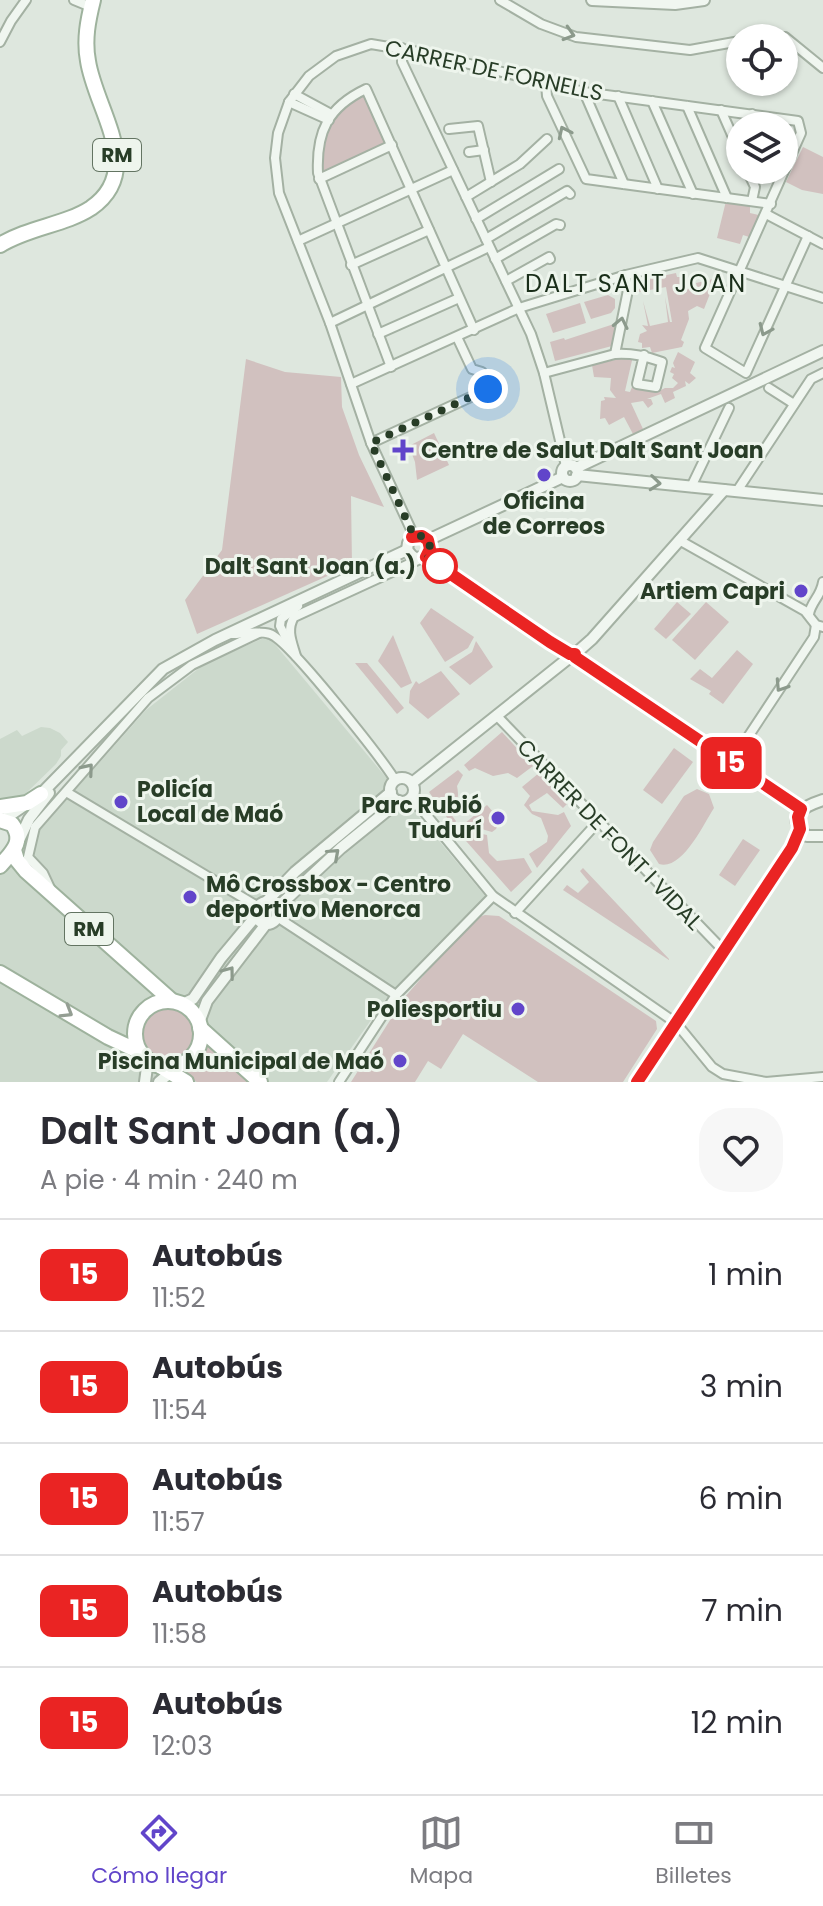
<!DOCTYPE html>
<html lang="es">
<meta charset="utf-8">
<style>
body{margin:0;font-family:Poppins,sans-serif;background:#f7f7f7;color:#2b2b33;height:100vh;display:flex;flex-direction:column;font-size:30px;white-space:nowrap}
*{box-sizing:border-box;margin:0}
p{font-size:26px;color:#7c7c81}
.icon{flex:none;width:44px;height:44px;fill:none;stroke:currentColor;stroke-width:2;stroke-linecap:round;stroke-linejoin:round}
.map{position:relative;height:1082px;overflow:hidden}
.panel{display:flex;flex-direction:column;background:#fff;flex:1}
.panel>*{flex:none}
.badge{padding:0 16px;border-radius:12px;font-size:28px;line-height:52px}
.tools{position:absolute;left:726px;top:24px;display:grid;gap:16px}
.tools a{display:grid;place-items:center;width:72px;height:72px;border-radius:50%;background:#fff;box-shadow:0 2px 6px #0004;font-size:40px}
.you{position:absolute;width:40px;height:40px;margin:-20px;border:6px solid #fff;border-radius:50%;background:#1a73e8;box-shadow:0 0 0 12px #1a73e833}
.map>.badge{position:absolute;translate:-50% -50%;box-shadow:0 0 0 4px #fff}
.round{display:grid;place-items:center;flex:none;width:84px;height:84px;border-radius:32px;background:#f7f7f7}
.summary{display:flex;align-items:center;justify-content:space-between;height:136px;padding:0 40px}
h1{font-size:38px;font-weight:600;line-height:60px}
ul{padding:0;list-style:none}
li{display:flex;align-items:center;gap:24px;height:112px;padding:0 40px;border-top:2px solid #e1e1e2}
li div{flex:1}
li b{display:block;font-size:30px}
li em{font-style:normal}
li .badge{min-width:88px;font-weight:700;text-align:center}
.menu{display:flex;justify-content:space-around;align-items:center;height:112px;border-top:2px solid #e1e1e2;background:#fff;font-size:22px;color:#7c7c81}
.menu a{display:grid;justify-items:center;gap:4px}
.menu .current{color:#6145ca}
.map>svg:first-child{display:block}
</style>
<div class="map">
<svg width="823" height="1082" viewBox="0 0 823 1082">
<rect width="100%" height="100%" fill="#dee7de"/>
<g fill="#ccd9cc">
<path d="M268 636 486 897 386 999 327 1082H0V875L146 710 203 665Z"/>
<path d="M41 727 50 728 60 733 68 742 61 750V756L56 764 21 798 0 804V739L17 730 22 736Z"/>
</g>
<g fill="#d1c1bf">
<path d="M364 94 388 145 321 176C317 153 324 125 341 107 347 102 357 98 364 94Z"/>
<path d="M803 147 823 157V194L802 190 786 182Z"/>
<path d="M726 201 750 205V213L763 216 752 238 743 235 740 244 717 238Z"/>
<path d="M676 273 677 277H680L684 293 687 292V289L697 287 696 283 705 281 707 284 711 279 715 281 704 309 697 306 688 311 689 319 681 340 684 342 682 347 652 353 650 347 642 348V343L638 342 640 334 647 331 642 325 648 326 643 301 650 326 668 322 665 297 670 322H672L666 287 639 292 637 285 643 280Z"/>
<path d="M608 295 615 299V308L611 313 591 319 584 302Z"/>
<path d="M580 303 586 323 553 333 546 314Z"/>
<path d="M617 323 612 346 555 361 550 342 564 338 565 340Z"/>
<path d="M678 352 695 362 690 373 696 378 689 384 685 381 686 386 673 392 675 398 665 403 661 394 647 399H651L653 404 648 408 643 401 631 403 643 429 633 434 624 417 609 425 605 418 600 419 601 401 605 400 604 397 616 398 610 390 611 378 594 377 592 365 633 356 625 391 630 392 632 387 659 391 665 388H673L678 383 672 378 674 374 670 372 672 367 675 368 673 363Z"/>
<path d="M246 359 285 372 341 377 342 407 359 455 384 507 351 496 352 565 197 634 185 600 222 550Z"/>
<path d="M434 433 449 465 417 480 415 462 409 446Z"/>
<path d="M677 602 691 614 666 639 654 629Z"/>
<path d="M706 602 729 622 695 660 672 640Z"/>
<path d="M431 608 474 637 468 648 445 662 420 623Z"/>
<path d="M393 635 412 683 401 688 378 661Z"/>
<path d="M476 641 493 667 470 685 449 667 472 652Z"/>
<path d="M737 650 753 664 723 704 709 694 711 691 690 679 700 669 712 678Z"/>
<path d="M355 663H367L404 708 397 714Z"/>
<path d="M441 671 460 694 428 719 409 703 410 691 416 681 419 684Z"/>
<path d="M502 732 533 766 517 778 508 773 493 776 475 768 469 771 464 765Z"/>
<path d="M674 748 693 762 662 804 643 790Z"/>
<path d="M458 770 463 775 457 786C461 807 452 797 450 813L456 821 453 826 429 792Z"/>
<path d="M539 773 567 804 563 808 547 793 529 805 532 811 558 815 564 812 571 826 537 868 529 854 547 842 548 836 541 818 532 814 524 805 530 796 522 787Z"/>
<path d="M697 789 709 794 714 808C703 825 682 871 659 864L650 850 653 842 684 796Z"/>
<path d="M487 805 500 820 496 829 492 832 464 824Z"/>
<path d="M464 830 487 835 489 853 497 861 524 858 532 872 511 892 459 833Z"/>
<path d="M743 839 760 850 735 886 719 875Z"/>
<path d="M583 868 669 959V960L563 890 567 885 578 893 589 882 580 871Z"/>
<path d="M485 915 499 916 656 1021 657 1029 623 1082H538L463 1034 441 1069 428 1061 415 1082H351L404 998 473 919Z"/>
<circle cx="168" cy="1034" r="27"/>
<path d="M205 1045H214L250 1082H197L186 1075V1070L201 1056Z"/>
</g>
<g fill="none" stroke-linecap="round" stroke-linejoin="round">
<g stroke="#a4b1a3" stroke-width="12">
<g id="minor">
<path d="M74 0 91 7"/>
<path d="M500 0 541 24 576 37 690 50 740 41"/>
<path d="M760 38 785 37 823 68"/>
<path d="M0 42 11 21 26 0"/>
<path d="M402 48V62L531 334 544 373 566 466"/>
<path d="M546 84 547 96 586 179 771 204"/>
<path d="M584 92 624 184"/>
<path d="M294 94 331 114"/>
<path d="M618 96 658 189"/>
<path d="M652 101 693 194"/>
<path d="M289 102 329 120"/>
<path d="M687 106 727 198"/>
<path d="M721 110 740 153"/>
<path d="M752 114 757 126"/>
<path d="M449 129 478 126 491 182"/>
<path d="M469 152 484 150"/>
<path d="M747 170 755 187 752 201"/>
<path d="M319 179 392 145"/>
<path d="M466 197 520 164 547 139"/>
<path d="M766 214 823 244"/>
<path d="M476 219 559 169"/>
<path d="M486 239 567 191 570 194"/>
<path d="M298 241 453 170"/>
<path d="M495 259 556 224 560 225"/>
<path d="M351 265 429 230"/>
<path d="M506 281 549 257 550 259"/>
<path d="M330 323 489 247"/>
<path d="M378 334 459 298"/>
<path d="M615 354C633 353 645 356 662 362L656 387 637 384 644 355"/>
<path d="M391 367 318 173C316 132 328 107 366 89L474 330"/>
<path d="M544 373 615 354 628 290 626 275"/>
<path d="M351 384 519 308 626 275 698 258 823 298"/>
<path d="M769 388 794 404"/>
<path d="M371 443 488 389 482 372 472 369 457 337"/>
<path d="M691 487 729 408"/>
<path d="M737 491 811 379 823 373"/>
<path d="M414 536 371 443 330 323 279 193 275 158 278 133 289 102 309 76 336 56 371 44 424 53 584 92 798 121 801 133 705 348 746 373 808 236"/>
<path d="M679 540 805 611 816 625 823 627"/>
<path d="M809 614C811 602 821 596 823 582"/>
<path d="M232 634C243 634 259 630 270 634 289 640 381 758 395 780"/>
<path d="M288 642 280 626 281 619 298 606"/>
<path d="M296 656C292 642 286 630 294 617L420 559"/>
<path d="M497 716 724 951"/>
<path d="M714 751 742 746"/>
<path d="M748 774 742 746 814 637 816 625"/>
<path d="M68 793 257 906"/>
<path d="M410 799 424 812 493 896 676 1023 712 1067 723 1074 766 1082 823 1077"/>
<path d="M50 888 43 873 28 857 35 827 148 698 192 665 259 633"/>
<path d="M515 913 597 823"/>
<path d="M277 917 396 995"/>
<path d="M339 1082 396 995 493 896"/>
</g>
</g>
<g stroke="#a4b1a3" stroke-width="14">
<g id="tertiary">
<path d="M592 0 675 4 704 0"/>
<circle cx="570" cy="473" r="8"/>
<path d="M576 468 823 351"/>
<path d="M577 475 823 500"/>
<path d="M428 540 563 477"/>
<path d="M407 550 408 543 414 536H422L428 540"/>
<path d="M407 550 414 558 426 557"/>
<path d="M426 557 570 654V657H575L589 666 801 809"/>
<path d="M575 654 592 639 724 490"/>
<circle cx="402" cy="790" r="12"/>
<path d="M412 783 570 657"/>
<path d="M823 800C805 806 783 815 807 836H823"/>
<path d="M3 820 41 794 163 669 215 640 407 550"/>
<path d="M19 840 29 819 49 793"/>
<path d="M267 901 295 872 391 792"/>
<circle cx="267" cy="913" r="11"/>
<path d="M277 908 341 848 399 801"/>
<path d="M182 1004 193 999 221 958 256 916"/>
<path d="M199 1023 207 1001 266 924"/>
<path d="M142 1054 147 1067 145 1082"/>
<path d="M159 1082 182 1063"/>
<path d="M637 1082 792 848 800 829"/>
</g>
</g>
<g stroke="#9eb29d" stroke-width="18">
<g id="primary">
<path d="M0 245C29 227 65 225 91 208 146 170 95 109 88 61 84 40 88 20 93 0"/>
<path d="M0 807 27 803 41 794"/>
<path d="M0 820 12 824C25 841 12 852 0 866"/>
<path d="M14 850 17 860 26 871 172 1001"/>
<path d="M0 973 108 1037 140 1052"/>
<circle cx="168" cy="1034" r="33"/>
<path d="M200 1028 260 1082"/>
<path d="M160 1066 186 1082"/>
</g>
</g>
<use href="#minor" stroke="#f0f6f0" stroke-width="8"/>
<use href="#tertiary" stroke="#f0f6f0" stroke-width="10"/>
<use href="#primary" stroke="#fff" stroke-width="14"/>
</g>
<defs><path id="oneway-chevron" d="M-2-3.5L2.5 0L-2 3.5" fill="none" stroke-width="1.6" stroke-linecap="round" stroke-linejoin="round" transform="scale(2)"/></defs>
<g stroke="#8c9a8c">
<use href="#oneway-chevron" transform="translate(569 34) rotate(17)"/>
<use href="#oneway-chevron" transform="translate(564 132) rotate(-115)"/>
<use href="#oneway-chevron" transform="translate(621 323) rotate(-78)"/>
<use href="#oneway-chevron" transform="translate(765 330) rotate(114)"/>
<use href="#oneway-chevron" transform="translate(655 483) rotate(6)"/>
<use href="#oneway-chevron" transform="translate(781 686) rotate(123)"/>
<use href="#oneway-chevron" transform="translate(88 769) rotate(-50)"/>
<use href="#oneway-chevron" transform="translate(334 854) rotate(-42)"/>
<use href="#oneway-chevron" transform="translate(229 972) rotate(-53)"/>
</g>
<use stroke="#949e93" href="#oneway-chevron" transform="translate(67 1012) rotate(31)"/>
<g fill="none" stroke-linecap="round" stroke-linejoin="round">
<g stroke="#fff" stroke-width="18">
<path id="line" d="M412 537 422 536 428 540 430 549 426 557 550 642 570 654H575V657L801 809 798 817 800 829 792 848 637 1082"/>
</g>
<use href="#line" stroke="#ea2423" stroke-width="12"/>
<path stroke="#283d27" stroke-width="8" stroke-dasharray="0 14.4" d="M440 566 426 557 429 552 430 543 422 536H414L371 443 488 389"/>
</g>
<g fill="#6145ca" stroke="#eef5ed" stroke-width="3">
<path d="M399 438h8v8h8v8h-8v8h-8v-8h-8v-8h8z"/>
<circle cx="544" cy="475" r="8"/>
<circle cx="801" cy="591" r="8"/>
<circle cx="121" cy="802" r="8"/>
<circle cx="498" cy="818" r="8"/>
<circle cx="190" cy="897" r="8"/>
<circle cx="518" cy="1009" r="8"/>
<circle cx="400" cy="1061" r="8"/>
</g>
<circle fill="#fff" stroke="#ea2423" stroke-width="4" cx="440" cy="566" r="16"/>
<g text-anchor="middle" stroke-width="6" stroke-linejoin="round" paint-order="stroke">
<g fill="#eef5ed" stroke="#637462" stroke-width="2">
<rect x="93" y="139" width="48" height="32" rx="6"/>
<rect x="65" y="913" width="48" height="32" rx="6"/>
</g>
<g font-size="20" font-weight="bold" fill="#283d27">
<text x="117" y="162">RM</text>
<text x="89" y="936">RM</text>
</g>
<g font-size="22" fill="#283d27" stroke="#eef5ed">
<text transform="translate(494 70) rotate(12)" y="8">CARRER DE FORNELLS</text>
<text transform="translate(610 834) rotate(46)" y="8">CARRER DE FONT I VIDAL</text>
</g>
<g font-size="22" font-weight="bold" fill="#283d27" stroke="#eef5ed" text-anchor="end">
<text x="421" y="458" text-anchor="start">Centre de Salut Dalt Sant Joan</text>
<text x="544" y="509" text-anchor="middle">Oficina<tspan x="544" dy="25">de Correos</tspan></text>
<text x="785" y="599">Artiem Capri</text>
<text x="137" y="797" text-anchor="start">Policía<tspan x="137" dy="25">Local de Maó</tspan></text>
<text x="482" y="813">Parc Rubió<tspan x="482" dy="25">Tudurí</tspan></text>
<text x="206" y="892" text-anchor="start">Mô Crossbox - Centro<tspan x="206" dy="25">deportivo Menorca</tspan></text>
<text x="502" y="1017">Poliesportiu</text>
<text x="384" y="1069">Piscina Municipal de Maó</text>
</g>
<g font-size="22" font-weight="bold" fill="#283d27" stroke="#eef5ed" text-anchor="end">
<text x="416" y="574">Dalt Sant Joan (a.)</text>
</g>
<g font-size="24" letter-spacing="2" fill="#1a2e1a" stroke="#eef5ed">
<text x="636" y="292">DALT SANT JOAN</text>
</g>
</g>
</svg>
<div class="tools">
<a><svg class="icon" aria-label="locate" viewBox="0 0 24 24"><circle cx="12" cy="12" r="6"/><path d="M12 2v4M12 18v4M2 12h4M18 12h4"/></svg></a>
<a><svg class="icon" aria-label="layers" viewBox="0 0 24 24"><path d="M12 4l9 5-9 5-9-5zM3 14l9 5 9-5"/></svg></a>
</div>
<div class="you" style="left:488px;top:389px"></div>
<b class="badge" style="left:731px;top:763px;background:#ea2423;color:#fff">15</b>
</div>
<section class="panel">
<div class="summary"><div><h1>Dalt Sant Joan (a.)</h1><p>A pie · 4 min · 240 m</p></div><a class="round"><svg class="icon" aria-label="heart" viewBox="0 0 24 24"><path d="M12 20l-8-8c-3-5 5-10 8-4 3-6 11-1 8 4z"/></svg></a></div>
<ul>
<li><span class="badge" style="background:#ea2423;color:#fff">15</span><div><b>Autobús</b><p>11:52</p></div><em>1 min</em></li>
<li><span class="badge" style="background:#ea2423;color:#fff">15</span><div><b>Autobús</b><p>11:54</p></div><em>3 min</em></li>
<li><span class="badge" style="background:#ea2423;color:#fff">15</span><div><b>Autobús</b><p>11:57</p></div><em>6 min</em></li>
<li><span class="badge" style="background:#ea2423;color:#fff">15</span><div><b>Autobús</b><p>11:58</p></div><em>7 min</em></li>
<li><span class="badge" style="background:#ea2423;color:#fff">15</span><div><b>Autobús</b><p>12:03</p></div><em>12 min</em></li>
</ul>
</section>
<nav class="menu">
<a class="current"><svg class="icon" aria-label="directions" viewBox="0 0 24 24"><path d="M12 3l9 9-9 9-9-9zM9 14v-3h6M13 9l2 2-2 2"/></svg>Cómo llegar</a>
<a><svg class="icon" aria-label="map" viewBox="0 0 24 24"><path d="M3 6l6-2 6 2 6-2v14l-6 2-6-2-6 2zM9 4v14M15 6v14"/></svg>Mapa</a>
<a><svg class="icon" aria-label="tickets" viewBox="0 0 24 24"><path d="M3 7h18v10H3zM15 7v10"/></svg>Billetes</a>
</nav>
